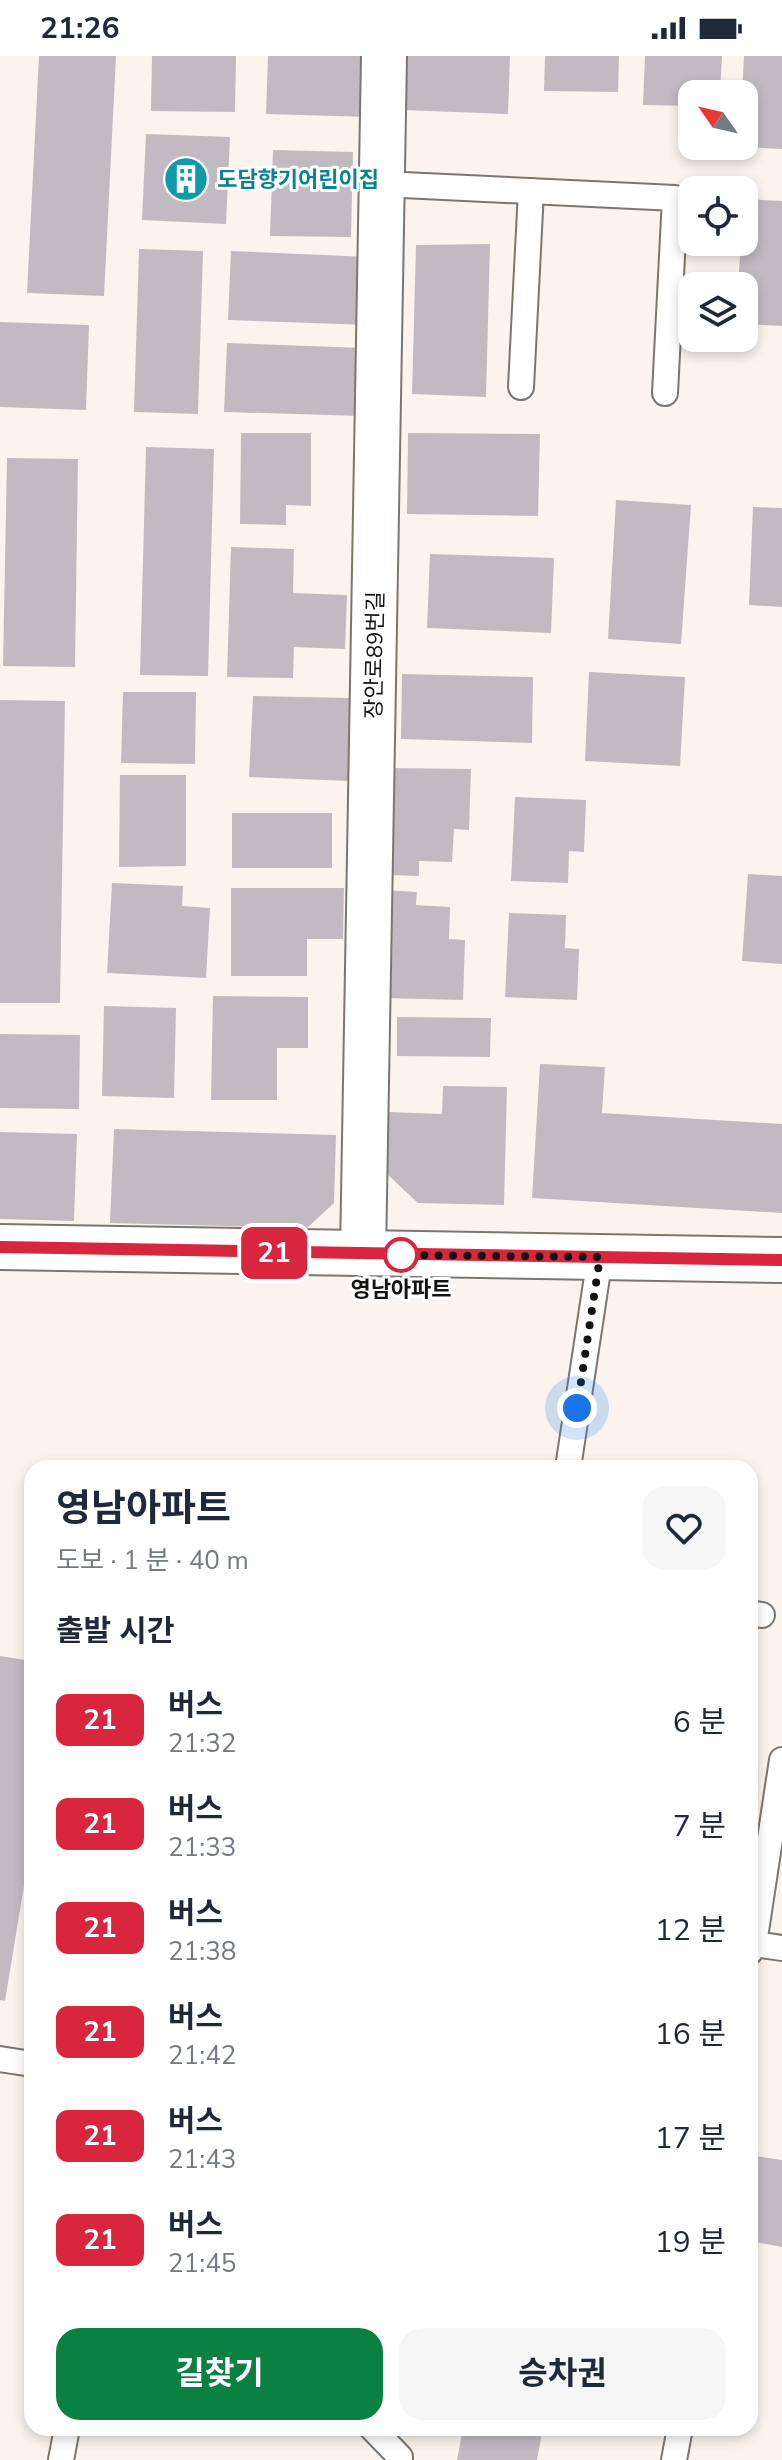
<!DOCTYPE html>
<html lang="ko">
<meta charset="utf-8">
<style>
body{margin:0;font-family:"Nunito Sans","Noto Sans KR",sans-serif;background:#f6f6f7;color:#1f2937;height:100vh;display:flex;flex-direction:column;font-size:30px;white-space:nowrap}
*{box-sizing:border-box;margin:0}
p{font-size:26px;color:#747a83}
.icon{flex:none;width:44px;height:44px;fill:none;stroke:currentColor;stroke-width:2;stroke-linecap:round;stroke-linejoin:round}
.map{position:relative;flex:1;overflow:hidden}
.side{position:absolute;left:24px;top:1404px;width:734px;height:976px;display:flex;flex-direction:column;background:#fff;border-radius:24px;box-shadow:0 4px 12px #0003}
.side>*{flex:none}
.badge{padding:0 16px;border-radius:12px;font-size:28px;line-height:52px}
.needle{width:52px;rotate:304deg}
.fabs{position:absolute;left:678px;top:24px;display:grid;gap:16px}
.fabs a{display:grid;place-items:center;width:80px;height:80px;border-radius:16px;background:#fff;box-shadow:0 4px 12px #0003;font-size:40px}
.you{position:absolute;width:40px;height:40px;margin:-20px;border:6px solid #fff;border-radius:50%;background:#1a73e8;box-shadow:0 0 0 12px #1a73e833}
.map>.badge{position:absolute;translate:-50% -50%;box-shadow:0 0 0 4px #fff}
h2{padding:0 32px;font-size:30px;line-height:72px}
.round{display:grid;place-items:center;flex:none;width:84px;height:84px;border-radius:24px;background:#f6f6f7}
.overview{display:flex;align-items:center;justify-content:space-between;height:136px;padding:0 32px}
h1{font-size:38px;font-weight:700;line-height:60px}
.action{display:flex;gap:16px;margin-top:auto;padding:16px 32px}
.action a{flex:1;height:92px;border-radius:24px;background:#0b8043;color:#fff;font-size:32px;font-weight:700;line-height:92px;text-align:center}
.action a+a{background:#f6f6f7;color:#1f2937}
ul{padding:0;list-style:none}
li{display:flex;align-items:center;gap:24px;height:104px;padding:0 32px}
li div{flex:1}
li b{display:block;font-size:30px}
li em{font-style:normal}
li .badge{min-width:88px;font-weight:700;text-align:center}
.status{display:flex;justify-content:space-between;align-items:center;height:56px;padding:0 40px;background:#fff;direction:ltr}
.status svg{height:22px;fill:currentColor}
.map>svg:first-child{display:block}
</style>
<div class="status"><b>21:26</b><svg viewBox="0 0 49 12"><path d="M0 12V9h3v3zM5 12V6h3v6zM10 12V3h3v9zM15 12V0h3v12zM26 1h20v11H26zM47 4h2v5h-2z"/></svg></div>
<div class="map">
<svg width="782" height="2404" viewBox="0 0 782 2404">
<rect width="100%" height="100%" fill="#fbf4ee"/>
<g fill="#c1bbc1">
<path d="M39 0H116L104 240 27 237Z"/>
<path d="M152 0H236L235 56 151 55Z"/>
<path d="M268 0H371L369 61 266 58Z"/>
<path d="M404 0H510L508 58 402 54Z"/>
<path d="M545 0H619L618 36 544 35Z"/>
<path d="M645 0H722L720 38H692V50L643 49Z"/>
<path d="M744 0H782V93L744 91V38H742Z"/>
<path d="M146 78 230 81 226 168 142 164Z"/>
<path d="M273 94 353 96 351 181 270 180Z"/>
<path d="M744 143 782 145V270L744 268V230H738L741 186H744Z"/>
<path d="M490 188 486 341 412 338 416 189Z"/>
<path d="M139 193 203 195 198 358 134 356Z"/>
<path d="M231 195 369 201 367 269 228 264Z"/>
<path d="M0 266 89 269 86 354 0 351Z"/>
<path d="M227 287 364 292 362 360 224 356Z"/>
<path d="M241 377H311V450L286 449V469L240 468Z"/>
<path d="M408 377 540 378 538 460 407 458Z"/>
<path d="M146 391 214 393 208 620 140 619Z"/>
<path d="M7 402 78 403 75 611 3 610Z"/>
<path d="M616 444 691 449 681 588 608 583Z"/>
<path d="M753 451 782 452V551L749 549Z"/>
<path d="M231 491 294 493 293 537 347 539 345 593 294 591 293 622 227 621Z"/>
<path d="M430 498 554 502 551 577 427 572Z"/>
<path d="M589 616 685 621 680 710 585 705Z"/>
<path d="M402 618 533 621 532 687 401 683Z"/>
<path d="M123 636H196L195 708 121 707Z"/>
<path d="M253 640 351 642 348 725 249 721Z"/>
<path d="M0 644 65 645 60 947H0Z"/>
<path d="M389 712 471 713 469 774 454 773 452 806 419 805V820L386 819Z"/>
<path d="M120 719H186V810L119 811Z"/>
<path d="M515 741 586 744 584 796 569 795 568 827 511 825Z"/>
<rect x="232" y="757" width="100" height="55"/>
<path d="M748 818 782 820V908L742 905Z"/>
<path d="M112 827 183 830 182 850 210 852 206 922 107 917Z"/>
<path d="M231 832H344L343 883H307V920H231Z"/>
<path d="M385 834 417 836 416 849 450 851 449 883 465 884 463 944 382 942Z"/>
<path d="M509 857 566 859 565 892 579 893 577 944 505 941Z"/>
<path d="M213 940 308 941V992H277V1044H211Z"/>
<path d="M104 950 176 952 174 1042 102 1040Z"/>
<path d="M397 961 491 962 490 1001 397 1000Z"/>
<path d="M0 978 80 979 79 1053 0 1052Z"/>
<path d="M540 1008 605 1011 602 1057 782 1068V1157L532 1142Z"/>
<path d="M443 1030 507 1031 504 1149 418 1147 387 1118 388 1056 442 1058Z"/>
<path d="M114 1073 336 1079 334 1147 307 1172 110 1167Z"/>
<path d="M0 1076 77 1078 74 1165 0 1163Z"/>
<path d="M0 1600 32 1605V1781L5 1945 0 1944Z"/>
<path d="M750 2099 782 2104V2191L750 2185Z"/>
<path d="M463 2372H543L537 2404H457Z"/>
</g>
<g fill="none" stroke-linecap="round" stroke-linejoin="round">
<g stroke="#7c7670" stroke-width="28">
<g id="service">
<path d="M382 128 675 142 665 337"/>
<path d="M521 331 531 135"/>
<path d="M568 1412 600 1201"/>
<path d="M750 1557 762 1559"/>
<path d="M754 1888 782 1892"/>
<path d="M750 1896 754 1888 782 1704"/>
<path d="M0 2003 32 2008"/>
<path d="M372 2372 400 2401V2404"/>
<path d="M61 2404 67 2372"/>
<path d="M674 2404 680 2372"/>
</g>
</g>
<g stroke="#7c7670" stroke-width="48">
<g id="minor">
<path d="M0 1191 782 1204"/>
<path d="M363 1198 384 0"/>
</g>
</g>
<use href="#service" stroke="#fff" stroke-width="24"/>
<use href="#minor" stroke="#fff" stroke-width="44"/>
</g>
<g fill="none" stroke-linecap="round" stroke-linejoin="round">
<g stroke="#fff" stroke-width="18">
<path id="line" d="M0 1191 782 1204"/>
</g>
<use href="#line" stroke="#d7263d" stroke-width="12"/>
<path stroke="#151311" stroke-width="8" stroke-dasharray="0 14.4" d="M401 1199H391L600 1201 577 1352"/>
</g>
<defs>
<g id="building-disc" transform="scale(2.3)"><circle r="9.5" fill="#0f9aa8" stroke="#fff"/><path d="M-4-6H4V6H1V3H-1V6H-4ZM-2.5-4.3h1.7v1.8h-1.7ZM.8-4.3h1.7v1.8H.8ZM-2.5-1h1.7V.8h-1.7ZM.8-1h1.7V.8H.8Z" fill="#fff"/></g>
</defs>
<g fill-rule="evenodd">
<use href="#building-disc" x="186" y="123"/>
</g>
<circle fill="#fff" stroke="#d7263d" stroke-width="4" cx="401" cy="1199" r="16"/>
<g text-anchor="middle" stroke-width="6" stroke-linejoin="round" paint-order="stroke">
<g font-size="22" font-weight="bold" fill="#0d838f" stroke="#fff" text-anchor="start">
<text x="217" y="131">도담향기어린이집</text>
</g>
<g font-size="22" fill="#151311" stroke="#fff">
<text transform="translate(374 599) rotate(-89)" y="8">장안로89번길</text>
</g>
<g font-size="22" font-weight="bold" fill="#151311" stroke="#fff">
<text x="401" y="1241">영남아파트</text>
</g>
</g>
</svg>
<div class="fabs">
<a><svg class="needle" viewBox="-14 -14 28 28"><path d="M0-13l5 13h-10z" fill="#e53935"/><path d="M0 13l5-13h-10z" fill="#747a83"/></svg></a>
<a><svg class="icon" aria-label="locate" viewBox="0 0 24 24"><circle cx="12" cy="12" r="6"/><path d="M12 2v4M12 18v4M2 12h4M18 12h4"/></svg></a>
<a><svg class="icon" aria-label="layers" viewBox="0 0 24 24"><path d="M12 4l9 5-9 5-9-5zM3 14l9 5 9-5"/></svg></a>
</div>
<div class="you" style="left:577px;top:1352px"></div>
<b class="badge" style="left:274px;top:1197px;background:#d7263d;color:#fff">21</b>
<section class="side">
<div class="overview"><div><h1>영남아파트</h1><p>도보 · 1 분 · 40 m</p></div><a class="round"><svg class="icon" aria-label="heart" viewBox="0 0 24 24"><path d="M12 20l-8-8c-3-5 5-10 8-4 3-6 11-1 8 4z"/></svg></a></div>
<h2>출발 시간</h2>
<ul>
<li><span class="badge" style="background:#d7263d;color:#fff">21</span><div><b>버스</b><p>21:32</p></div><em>6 분</em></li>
<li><span class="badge" style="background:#d7263d;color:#fff">21</span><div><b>버스</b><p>21:33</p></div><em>7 분</em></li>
<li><span class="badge" style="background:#d7263d;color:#fff">21</span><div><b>버스</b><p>21:38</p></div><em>12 분</em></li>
<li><span class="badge" style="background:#d7263d;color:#fff">21</span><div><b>버스</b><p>21:42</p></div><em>16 분</em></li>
<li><span class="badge" style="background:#d7263d;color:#fff">21</span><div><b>버스</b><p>21:43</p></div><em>17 분</em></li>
<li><span class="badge" style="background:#d7263d;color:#fff">21</span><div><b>버스</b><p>21:45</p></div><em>19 분</em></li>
</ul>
<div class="action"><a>길찾기</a><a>승차권</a></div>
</section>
</div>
